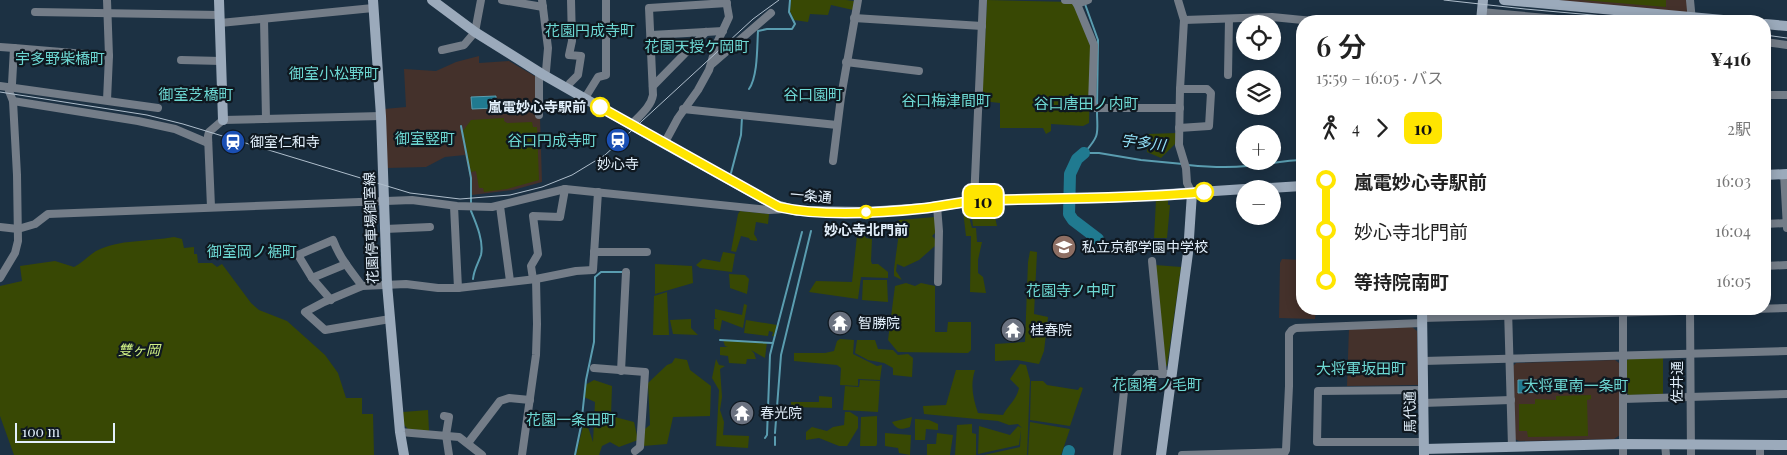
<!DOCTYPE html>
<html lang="ja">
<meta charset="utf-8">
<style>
body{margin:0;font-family:"Playfair Display","Noto Sans JP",serif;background:#f6f6f6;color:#222;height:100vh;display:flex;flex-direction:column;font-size:19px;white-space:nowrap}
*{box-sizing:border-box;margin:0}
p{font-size:16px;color:#767676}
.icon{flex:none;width:28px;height:28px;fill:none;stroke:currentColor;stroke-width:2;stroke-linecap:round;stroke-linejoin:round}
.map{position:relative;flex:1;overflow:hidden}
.sheet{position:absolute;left:1296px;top:15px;width:475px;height:300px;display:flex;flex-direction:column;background:#fff;border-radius:20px;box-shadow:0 2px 12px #0003}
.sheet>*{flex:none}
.badge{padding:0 10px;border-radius:8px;font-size:18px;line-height:32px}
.tools{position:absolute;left:1236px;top:15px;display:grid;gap:10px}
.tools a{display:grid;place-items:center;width:45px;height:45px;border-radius:50%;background:#fff;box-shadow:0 2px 12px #0003;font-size:25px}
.scale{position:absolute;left:15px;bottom:12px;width:100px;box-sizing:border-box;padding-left:5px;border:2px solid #e3f0fc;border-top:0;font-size:14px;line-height:18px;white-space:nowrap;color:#e3f0fc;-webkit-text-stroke:4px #0f1820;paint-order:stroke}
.map>.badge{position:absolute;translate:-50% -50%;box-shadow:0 0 0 2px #fff}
.legs{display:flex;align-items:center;gap:8px;height:55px;padding:0 20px;font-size:16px}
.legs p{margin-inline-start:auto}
.headline{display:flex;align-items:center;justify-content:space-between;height:85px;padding:0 20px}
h1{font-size:28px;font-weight:600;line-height:38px}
ul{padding:0 20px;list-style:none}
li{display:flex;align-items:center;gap:18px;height:50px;font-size:19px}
li i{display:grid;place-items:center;width:8px;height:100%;margin:0 6px;background:currentColor}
li i::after{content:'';width:12px;height:12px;margin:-6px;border:4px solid;border-radius:50%;background:#fff}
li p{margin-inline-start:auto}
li:first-child i{background:linear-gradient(#0000 50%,currentColor 0)}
li:last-child i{background:linear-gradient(currentColor 50%,#0000 0)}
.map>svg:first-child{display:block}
</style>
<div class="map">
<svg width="1787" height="455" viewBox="0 0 1787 455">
<rect width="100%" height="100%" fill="#1c3143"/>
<g fill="#44312b">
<path d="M1547 0H1688L1689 14Z"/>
<path d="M479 56V63L509 61 543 81V99L540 117 542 182 513 190 472 195 471 182 465 155 445 157 426 167 387 168 384 109 406 107 404 69 436 71 456 62Z"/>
<path d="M1282 259 1302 260V309H1316L1315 319 1279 318 1280 263Z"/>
<path d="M1412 327 1417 331 1418 385 1347 386 1349 328Z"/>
<path d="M1615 360 1619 363 1620 435 1614 439 1519 441 1515 439 1513 366 1516 363Z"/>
</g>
<g fill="#384804">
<path d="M791 0H846L854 1 853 10 831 5 828 15 810 14 808 22 794 20 790 11Z"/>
<path d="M987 0 1073 2 1091 47 1089 123 1083 126 1051 124V131L1046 134 1043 128H1000V103L982 101Z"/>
<path d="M1582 0H1666V7Z"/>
<path d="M504 118V121L507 123 532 122 533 127H537L539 180 507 189 484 192 483 188H479L476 171 471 172 463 131 471 120Z"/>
<path d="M1177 133 1176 143 1161 158 1147 152 1148 134Z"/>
<path d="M1168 198V205H1170L1167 238H1154L1156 200Z"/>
<path d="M967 209 972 228H976L977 242H982L978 260V273L983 277 986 293 970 292 971 236H966L963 211Z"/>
<path d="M740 211 769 214 768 224 756 222 754 234 757 239V241L750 240 749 238 741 236 736 252 731 251 738 214Z"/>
<path d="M935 217 936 232 932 236 936 240V245L919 260 904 267 897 264 896 271 902 280 894 276V269L898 240 894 227 899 220Z"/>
<path d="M995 217 997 226H973L972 218Z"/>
<path d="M857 236H865L866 238 872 239 871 261 872 264H878L888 272V278L861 277 858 299 809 292 816 281 852 282Z"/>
<path d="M174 237 182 239 184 248 194 247V254H197L198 263H212L217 267 222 264 251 303 259 310 287 321 325 355 338 373 346 398H362V414H373L374 455H14L0 416V286L22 281 20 266 55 261 74 267C82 263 88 256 96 251 119 239 149 242 174 237Z"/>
<path d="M1030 251 1037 252 1034 314 1048 317 1044 351 1039 364 1017 360 995 361V344L1025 342 1028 262Z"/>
<path d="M723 252 735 254 732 272 700 268 696 265 703 259 720 262Z"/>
<path d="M655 264 692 266 693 283 655 294Z"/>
<path d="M1155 265 1181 267 1167 366H1164Z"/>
<path d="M729 274 745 275 749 279 747 294 730 288Z"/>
<path d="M863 280H887L888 302 862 300Z"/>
<path d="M906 283 915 286 921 283 935 286V332H947L948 322H971V350L968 353 898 352 888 340 895 286Z"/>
<path d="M667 292 669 335H653L654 296Z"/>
<path d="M744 304 747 305 743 328 722 320 720 331 714 329V319H717L715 318V309L742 315Z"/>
<path d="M691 319V328L698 335 673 334 670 320Z"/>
<path d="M746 320 777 325 774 336H772L773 332 769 331 768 336 744 333Z"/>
<path d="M840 339 854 340 853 354 877 366 882 365 880 380 858 379V386L840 385 841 368 837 365 794 361V353H825L834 351 837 341Z"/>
<path d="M723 340 767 342 765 358 751 350 754 353 756 359H747L746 364 729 363 728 356 720 355V347H728L725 346Z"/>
<path d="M857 340H875L878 349 893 350 898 355 908 354 913 358 912 377 893 375V368L884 363 868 360 855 353Z"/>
<path d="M675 358 687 360 690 370 711 386 710 416 673 417 667 444 643 446 641 432 650 425 648 383 667 365 672 363Z"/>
<path d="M1663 358V394L1629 395 1626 392V361L1629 359Z"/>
<path d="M716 359 719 365 725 366 720 369 722 397 720 410 724 422 723 435 749 436 748 448 716 446 719 390 712 378Z"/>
<path d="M1020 364 1026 365 1030 380 1027 455H984L1020 447 1021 430 1019 445 978 454 979 426 1010 435 1018 426 1022 428 1018 424 1009 425 998 421 924 414 923 406 946 405 956 370H975C970 385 973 398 978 413L1003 415C1009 404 1016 401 1019 388L1010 379Z"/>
<path d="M594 380 612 386 611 416 634 422 638 440 619 447 610 442 602 446 599 455H576L585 418 593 442 595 402 584 397 585 385Z"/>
<path d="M860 380 880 381 878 412 843 410 845 386 859 387Z"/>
<path d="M1031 381H1043L1047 385 1078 390 1080 387 1083 388 1070 426 1030 420Z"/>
<path d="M1591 395V399L1587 400 1588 436 1528 437 1527 431H1519V404H1535V399L1556 400V396Z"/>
<path d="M819 396 832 397V408L791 407V402H819Z"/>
<path d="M428 410 429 431 408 429 404 425 403 412Z"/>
<path d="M845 412H850L858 417V428L847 446H839L819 438 806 440V432L812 427 827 431 833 427 844 425Z"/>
<path d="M877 416V444L876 446H860L861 417Z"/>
<path d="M912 417 910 427C901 430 897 430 892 422Z"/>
<path d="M915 419 929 420 938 424V430L926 429 925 440H915Z"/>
<path d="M1030 422 1070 429 1061 455H1028Z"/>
<path d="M972 424V433L976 434V455H955L957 425Z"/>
<path d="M885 433 911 435 910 455 899 453 898 448 885 446Z"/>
<path d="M937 433 953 435 950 455H927V444H936Z"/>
</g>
<g fill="#207a90" stroke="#5a9db0">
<path d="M496 96V108L472 109 471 97Z"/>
<path d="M1518 380H1543V392L1518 393Z"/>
</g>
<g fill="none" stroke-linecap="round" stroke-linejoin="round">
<g stroke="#5a9db0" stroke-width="2">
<path d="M1085 4 1098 40 1097 107"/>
<path d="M749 89C758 76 757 46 758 31L767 29H792L795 24 789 12 790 0"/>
<path d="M461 126 471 178V204"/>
<path d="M1085 152C1101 134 1097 133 1097 111"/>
<path d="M1084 153H1099L1141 160 1183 164"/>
<path d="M1188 165C1208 167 1227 168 1247 166 1266 165 1284 160 1302 160"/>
<path d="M731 173 741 135 742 117"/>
<path d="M471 211C476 223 484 241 481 255 478 264 474 269 473 279"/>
<path d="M720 340 773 343 770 355 767 435 765 438"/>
<path d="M773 343 802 232"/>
<path d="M775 433 781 355 811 231"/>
<path d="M775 445V437"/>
<path d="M575 455 581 426 586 380 594 342 595 277 601 272H623"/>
</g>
<g stroke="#207a90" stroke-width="12">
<path d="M1084 153 1077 159 1070 174 1069 214 1073 220 1098 239"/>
<path d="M1068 455 1069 451"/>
</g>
<g stroke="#747d88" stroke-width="8">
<path d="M502 0 543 7"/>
<path d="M542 0 548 48 546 71 544 75"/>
<path d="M1065 0H1074L1077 4"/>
<path d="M1088 0 1077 4 1094 45 1092 104 1094 108H1180"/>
<path d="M1178 0 1184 20 1272 17 1313 21"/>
<path d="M1690 0 1692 21"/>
<path d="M35 12 220 15"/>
<path d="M1481 12 1580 21"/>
<path d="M854 18 982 26"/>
<path d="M264 19 266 119"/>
<path d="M1184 20 1180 89 1179 145 1186 168 1187 183 1192 193"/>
<path d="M220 23 373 8"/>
<path d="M651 35 723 31"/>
<path d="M1765 42 1787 45"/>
<path d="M0 47 14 48"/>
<path d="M442 50 464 45 475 32 481 0"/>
<path d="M181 60 221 61"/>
<path d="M846 62 919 71"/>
<path d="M712 64 771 13"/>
<path d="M539 72V115"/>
<path d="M1228 75 1229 19"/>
<path d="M0 86 158 108"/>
<path d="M653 86 706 32"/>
<path d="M567 88 570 83 578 75 581 56 569 55 572 41 571 0"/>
<path d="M1765 95H1787"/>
<path d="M585 98 598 77 606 75V0"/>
<path d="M107 100 109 56"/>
<path d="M13 101 138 121 175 129 208 143"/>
<path d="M683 109 837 125"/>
<path d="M631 125C639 116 651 107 653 95L649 8 727 3"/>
<path d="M1179 128 1209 126 1211 93 1207 89H1180"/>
<path d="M664 144 678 118 698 90 709 70 717 43 729 17 726 0"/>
<path d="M833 161 841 97 858 0"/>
<path d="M1784 174 1787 228"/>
<path d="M974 201 983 0"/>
<path d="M454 206 458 288"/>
<path d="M500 206 510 281"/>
<path d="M937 206 939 231 938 282"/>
<path d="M211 207 208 136 209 132 223 120 381 116"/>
<path d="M1765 224 1787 223"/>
<path d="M0 227 18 229 35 224 48 214 412 200 457 206 492 207 565 189 769 210 787 209"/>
<path d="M385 229 430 227"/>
<path d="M594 252H647"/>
<path d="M1152 261 1163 374"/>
<path d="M1765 266 1787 265"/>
<path d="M0 278 15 253 18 241 17 175 13 101 9 91 12 84 14 48 109 56 107 0"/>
<path d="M312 278 346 264"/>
<path d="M533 279 531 266 538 254 533 216 560 217 565 189"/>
<path d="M331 300 312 278 298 255 333 240C339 257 351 271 362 286"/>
<path d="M1508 309 1512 447"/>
<path d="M1623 309V455"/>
<path d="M1690 309 1691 455"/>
<path d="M1422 318 1787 308"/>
<path d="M390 319 325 330 305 312 324 302 362 286 406 284 438 288H458L536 279 576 271 593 270 598 192"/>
<path d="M1423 361 1787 351"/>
<path d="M594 368 645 372 640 447 635 451"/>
<path d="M621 371 626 272"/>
<path d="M1423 390 1318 391 1317 442H1424"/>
<path d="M1623 399 1787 394"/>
<path d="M1423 403 1511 400"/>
<path d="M444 416 449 417 446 435 449 455"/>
<path d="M400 432 459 437 482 455"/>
<path d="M468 443 500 401 509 398 530 400"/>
<path d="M1665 444 1666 455"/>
<path d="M1760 444V455"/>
<path d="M522 455 536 355 537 324 536 279"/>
<path d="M1117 455 1124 391 1139 374H1171"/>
<path d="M1182 455 1285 452 1286 450 1289 386V334L1292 330 1296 328 1422 323"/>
</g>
<g stroke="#9baabb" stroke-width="10">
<path d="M219 0 223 120"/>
<path d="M373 0 381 116 387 284 400 432 404 455"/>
<path d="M432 0 475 32 542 74 661 142 773 204 797 211 866 212 925 208 974 201 1108 198 1245 189"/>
<path d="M1504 0 1734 21"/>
<path d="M1481 21 1483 0"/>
<path d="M1765 24 1787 26"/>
<path d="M1765 175 1787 174"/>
<path d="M1254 189 1302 186"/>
<path d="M1422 309 1424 454"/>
<path d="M1424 449 1623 444 1787 445"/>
<path d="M1161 455 1188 253 1192 193"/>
</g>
<g stroke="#afbecc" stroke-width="1">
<path d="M1444 0 1525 9 1660 21"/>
<path d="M1765 35 1787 38"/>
<path d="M0 92 147 115 183 124 410 193 460 199 510 195 542 187 572 175 605 155 753 19 779 0"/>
</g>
</g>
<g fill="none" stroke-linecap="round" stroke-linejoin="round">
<g stroke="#fff" stroke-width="11">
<path id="line-1" d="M600 107 779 207C823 217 882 213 927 208 943 206 960 202 976 201 1052 197 1128 200 1204 192"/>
</g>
<use href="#line-1" stroke="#ffe500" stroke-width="8"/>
</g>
<defs>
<g id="station-disc" transform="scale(1.25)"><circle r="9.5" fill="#1a4fb4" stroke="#0f1820"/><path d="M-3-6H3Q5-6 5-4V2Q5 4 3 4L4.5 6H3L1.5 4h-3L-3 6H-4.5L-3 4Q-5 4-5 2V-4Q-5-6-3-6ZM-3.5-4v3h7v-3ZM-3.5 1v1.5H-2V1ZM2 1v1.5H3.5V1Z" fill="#fff"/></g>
<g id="school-disc" transform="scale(1.25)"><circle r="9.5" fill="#8d6e63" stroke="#0f1820"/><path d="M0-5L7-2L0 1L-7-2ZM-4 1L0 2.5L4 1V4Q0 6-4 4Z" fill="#fff"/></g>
<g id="temple-disc" transform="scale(1.25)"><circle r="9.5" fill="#6b7280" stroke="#0f1820"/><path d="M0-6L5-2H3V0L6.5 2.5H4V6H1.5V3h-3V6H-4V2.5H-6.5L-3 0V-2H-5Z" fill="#fff"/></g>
</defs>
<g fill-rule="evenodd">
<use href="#station-disc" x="618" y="140"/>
<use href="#station-disc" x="233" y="142"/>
<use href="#school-disc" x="1064" y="247"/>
<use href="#temple-disc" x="840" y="323"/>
<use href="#temple-disc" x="1013" y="330"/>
<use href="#temple-disc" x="742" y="413"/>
</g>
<g fill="#fff" stroke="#ffe500" stroke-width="2.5">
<circle cx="600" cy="107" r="9"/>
<circle cx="1204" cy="192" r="9"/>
<circle cx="866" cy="212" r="6"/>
</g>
<g text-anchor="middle" stroke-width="4.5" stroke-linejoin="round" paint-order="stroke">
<g font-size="14" font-weight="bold" fill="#e3f0fc" stroke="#0f1820" text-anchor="end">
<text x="586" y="112">嵐電妙心寺駅前</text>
<text x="866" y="235" text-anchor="middle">妙心寺北門前</text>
</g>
<g font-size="14" fill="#e3f0fc" stroke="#0f1820" text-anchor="start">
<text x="250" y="147">御室仁和寺</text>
<text x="618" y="169" text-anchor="middle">妙心寺</text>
<text x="1082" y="252">私立京都学園中学校</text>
<text x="858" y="328">智勝院</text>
<text x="1030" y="335">桂春院</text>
<text x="760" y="418">春光院</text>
</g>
<g font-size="14" fill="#e3f0fc" stroke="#0f1820">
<text transform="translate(811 196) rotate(5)" y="5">一条通</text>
<text transform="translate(371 228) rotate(-92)" y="5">花園停車場御室線</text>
<text transform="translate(1677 382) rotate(-90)" y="5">佐井通</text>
<text transform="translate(1410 412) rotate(-91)" y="5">馬代通</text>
</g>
<g font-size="14" font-style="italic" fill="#d0f185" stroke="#0f1820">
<text x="139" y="355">雙ヶ岡</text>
</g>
<g font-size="15" fill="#6dd8d3" stroke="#0f1820">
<text x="590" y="36">花園円成寺町</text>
<text x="697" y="52">花園天授ケ岡町</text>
<text x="60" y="64">宇多野柴橋町</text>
<text x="334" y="79">御室小松野町</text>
<text x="196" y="100">御室芝橋町</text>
<text x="813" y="100">谷口園町</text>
<text x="946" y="106">谷口梅津間町</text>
<text x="1086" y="109">谷口唐田ノ内町</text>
<text x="425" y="144">御室竪町</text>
<text x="552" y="146">谷口円成寺町</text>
<text x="252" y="257">御室岡ノ裾町</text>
<text x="1071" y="296">花園寺ノ中町</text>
<text x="1361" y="374">大将軍坂田町</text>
<text x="1157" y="390">花園猪ノ毛町</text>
<text x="1576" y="391">大将軍南一条町</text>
<text x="571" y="425">花園一条田町</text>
</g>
<g font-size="15" font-style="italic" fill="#92e1f8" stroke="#0f1820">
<text transform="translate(1143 143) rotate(7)" y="5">宇多川</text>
</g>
</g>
</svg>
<div class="tools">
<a><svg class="icon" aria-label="locate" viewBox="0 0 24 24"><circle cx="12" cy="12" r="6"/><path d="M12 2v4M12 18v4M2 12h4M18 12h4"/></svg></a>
<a><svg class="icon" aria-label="layers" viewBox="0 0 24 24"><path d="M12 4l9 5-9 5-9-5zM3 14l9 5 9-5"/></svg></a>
<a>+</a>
<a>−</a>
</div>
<div class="scale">100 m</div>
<b class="badge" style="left:983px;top:201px;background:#ffe500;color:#111">10</b>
<section class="sheet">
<div class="headline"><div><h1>6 分</h1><p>15:59 – 16:05 · バス</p></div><b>¥416</b></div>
<div class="legs"><svg class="icon" aria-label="walk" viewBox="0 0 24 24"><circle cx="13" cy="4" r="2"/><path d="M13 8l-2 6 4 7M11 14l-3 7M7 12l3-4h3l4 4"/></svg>4<svg class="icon" aria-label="forward" viewBox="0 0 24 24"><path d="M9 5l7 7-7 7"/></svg><b class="badge" style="background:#ffe500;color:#111">10</b><p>2駅</p></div>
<ul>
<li><i style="color:#ffe500"></i><b>嵐電妙心寺駅前</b><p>16:03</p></li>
<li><i style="color:#ffe500"></i><span>妙心寺北門前</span><p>16:04</p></li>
<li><i style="color:#ffe500"></i><b>等持院南町</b><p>16:05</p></li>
</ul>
</section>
</div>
